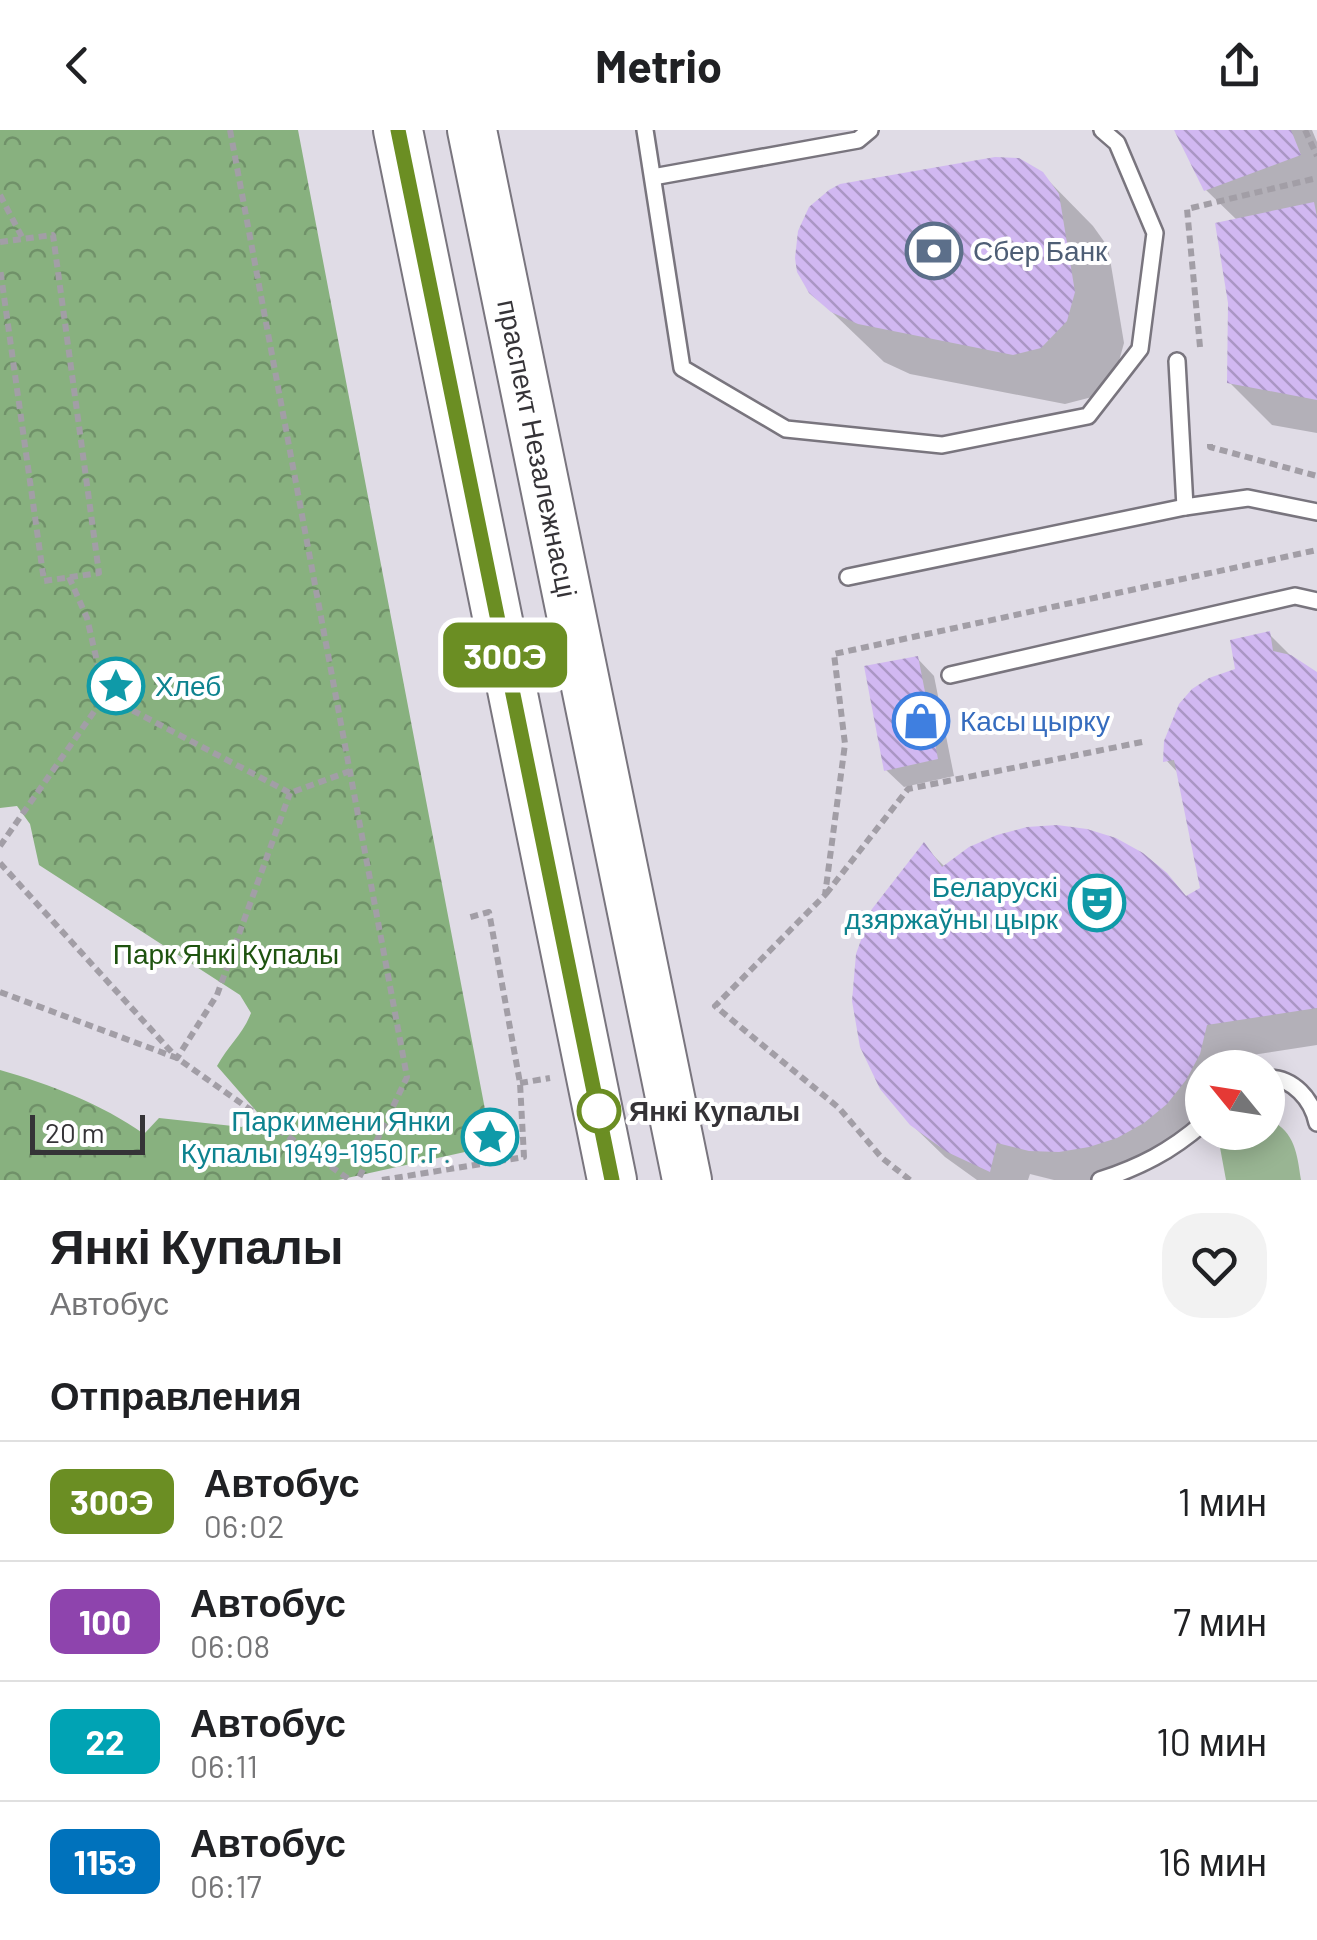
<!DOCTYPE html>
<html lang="ru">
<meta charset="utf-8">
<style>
body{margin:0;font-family:Barlow,sans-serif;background:#f2f2f2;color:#202124;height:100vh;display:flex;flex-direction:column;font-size:38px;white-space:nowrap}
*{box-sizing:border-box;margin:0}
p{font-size:32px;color:#757577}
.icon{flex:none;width:55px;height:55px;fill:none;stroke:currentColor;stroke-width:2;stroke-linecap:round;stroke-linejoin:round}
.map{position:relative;height:1050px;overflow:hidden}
.drawer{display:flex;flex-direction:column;background:#fff;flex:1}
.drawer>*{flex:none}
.badge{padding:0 20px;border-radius:15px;font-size:35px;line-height:65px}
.needle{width:65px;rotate:300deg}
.tools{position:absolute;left:1185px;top:920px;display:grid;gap:20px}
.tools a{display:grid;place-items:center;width:100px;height:100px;border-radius:50%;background:#fff;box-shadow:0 5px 25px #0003;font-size:50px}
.scale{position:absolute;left:30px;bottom:25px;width:115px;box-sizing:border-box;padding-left:10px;border:5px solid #353337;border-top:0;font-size:28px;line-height:35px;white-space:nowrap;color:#353337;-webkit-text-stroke:8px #fff;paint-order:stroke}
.map>.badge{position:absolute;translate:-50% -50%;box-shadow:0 0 0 5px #fff}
h2{padding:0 50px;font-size:38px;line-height:90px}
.round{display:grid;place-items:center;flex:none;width:105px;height:105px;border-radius:40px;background:#f2f2f2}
.head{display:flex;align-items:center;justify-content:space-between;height:170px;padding:0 50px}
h1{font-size:48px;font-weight:700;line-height:75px}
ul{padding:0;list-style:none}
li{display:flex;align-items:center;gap:30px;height:120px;padding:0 50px;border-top:2px solid #e0e0e0}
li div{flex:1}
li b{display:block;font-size:38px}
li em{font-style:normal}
li .badge{min-width:110px;font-weight:700;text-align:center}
header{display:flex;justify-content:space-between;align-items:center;height:130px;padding:0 50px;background:#fff;font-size:45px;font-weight:700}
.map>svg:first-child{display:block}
</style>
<header><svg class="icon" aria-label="back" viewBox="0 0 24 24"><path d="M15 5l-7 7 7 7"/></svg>Metrio<svg class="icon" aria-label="share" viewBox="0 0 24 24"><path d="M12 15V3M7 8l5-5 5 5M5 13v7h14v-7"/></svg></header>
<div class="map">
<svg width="1317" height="1050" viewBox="0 0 1317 1050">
<defs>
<pattern id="forest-crowns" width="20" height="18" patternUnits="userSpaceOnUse" patternTransform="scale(2.5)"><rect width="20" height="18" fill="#88b17f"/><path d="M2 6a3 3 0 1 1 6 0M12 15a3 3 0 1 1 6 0" fill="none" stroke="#709169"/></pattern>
<pattern id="building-back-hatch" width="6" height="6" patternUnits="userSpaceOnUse" patternTransform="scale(2.5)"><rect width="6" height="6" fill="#d1b8f1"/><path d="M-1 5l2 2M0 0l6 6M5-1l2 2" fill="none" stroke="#aa96c4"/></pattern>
</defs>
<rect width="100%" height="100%" fill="#e0dce6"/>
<path fill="#99b593" d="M1268 989C1295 1001 1297 1023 1301 1050H1226L1219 1012 1227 1003 1268 1002Z"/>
<path fill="url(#forest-crowns)" d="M0 0H298L492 1016 338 1050H0V940C49 954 102 974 144 1004L159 988 242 997 257 982 217 936C228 916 243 904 251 883L240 865 39 735 30 694 17 676 0 678Z"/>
<g fill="#0003">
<path d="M1177 0H1312L1317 12V303L1272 295 1229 252 1238 91 1206 60Z"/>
<path d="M1042 44 1093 96 1108 117 1124 213 1116 242 1092 267 1065 274 910 244 884 232 811 162Z"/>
<path d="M1269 504 1298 533 1317 545V915L1239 927 1236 938H1202V1001L1176 1025 1150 1040 1116 1050H1054L1030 1044 1028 1050H977L945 1027 911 994 924 716 946 738 1165 745 1188 768 1202 760 1179 644 1166 630Z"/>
<path d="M917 528 934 546 954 646 904 657 886 640Z"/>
</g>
<g fill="url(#building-back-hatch)">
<path d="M1174 0H1291L1301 25 1204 61Z"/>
<path d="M995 27 1019 28 1043 42 1059 64 1075 162 1067 191 1041 218 1013 225 858 194 831 182 809 163 797 142 795 128 798 101 809 77 829 60 840 54Z"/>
<path d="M1314 72 1317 87V270L1227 253 1228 173 1215 93Z"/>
<path d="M1270 501 1273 521 1291 525 1317 542V878L1207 895 1200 924 1186 950 1167 974 1144 993 1117 1008 1089 1017 1059 1022 1029 1021 997 1013 990 1042 947 1022 910 995 880 959 860 917 852 871 856 824 872 779 924 712 942 737 969 717 997 705 1027 697 1057 695 1087 699 1116 708 1143 723 1167 743 1186 766 1200 758 1174 630 1163 632 1164 611 1179 574 1192 559 1209 548 1235 539 1230 510Z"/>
<path d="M918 526 938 629 884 641 864 536Z"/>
</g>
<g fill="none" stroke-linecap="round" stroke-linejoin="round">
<g stroke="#79757e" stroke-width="20">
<g id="service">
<path d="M645 0 682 238 786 299 942 315 1088 286 1140 219 1155 103 1117 13 1102 0"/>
<path d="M653 47 858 10 870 0"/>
<path d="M1177 231 1185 377"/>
<path d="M848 447 1185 377 1248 368 1317 382"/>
<path d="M950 545 1295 466 1317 471"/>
<path d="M1268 948C1293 948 1312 969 1317 993"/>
<path d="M1100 1050C1140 1037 1171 1021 1202 994"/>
</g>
</g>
<g stroke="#79757e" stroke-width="52">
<g id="primary">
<path d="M398 0 612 1050"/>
<path id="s1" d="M472 0 687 1050"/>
</g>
</g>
<g stroke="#a29ea6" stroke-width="6" stroke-dasharray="8 5" stroke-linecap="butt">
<path d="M230 0 407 947 358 1050"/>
<path d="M1305 0 1317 26"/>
<path d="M0 65 23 109"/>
<path d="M0 112 53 105 99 443 44 451 0 138"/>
<path d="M1200 217 1187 79 1317 48"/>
<path d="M1210 314V317L1317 346"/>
<path d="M69 447 87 488 105 566 290 663 350 641"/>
<path d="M0 716 105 566"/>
<path d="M0 733 177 928 217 865 290 663"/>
<path d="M826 764 908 659 1147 611"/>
<path d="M0 862 177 928 350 1050"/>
<path d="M520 953 550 948"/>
<path d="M382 1050 524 1027 520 953 489 782 467 788"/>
<path d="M910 1050 882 1028 839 978 715 876 825 765 845 614 834 524 1317 420"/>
</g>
<use href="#service" stroke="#fff" stroke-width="15"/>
<use href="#primary" stroke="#fff" stroke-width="48"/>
</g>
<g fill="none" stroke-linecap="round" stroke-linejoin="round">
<g stroke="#fff" stroke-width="22">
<path id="line" d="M398 0 612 1050"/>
</g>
<use href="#line" stroke="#6b8e23" stroke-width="15"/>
</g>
<defs>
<g id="bank-ring" transform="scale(2.875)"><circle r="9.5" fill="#fff" stroke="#5c6f8a" stroke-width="1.5"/><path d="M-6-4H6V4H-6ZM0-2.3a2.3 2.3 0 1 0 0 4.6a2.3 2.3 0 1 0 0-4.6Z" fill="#5c6f8a"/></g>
<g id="sight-ring" transform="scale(2.875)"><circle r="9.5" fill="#fff" stroke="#0f9aa8" stroke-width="1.5"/><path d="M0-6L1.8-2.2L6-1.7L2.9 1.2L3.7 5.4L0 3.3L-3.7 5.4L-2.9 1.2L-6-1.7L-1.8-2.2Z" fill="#0f9aa8"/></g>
<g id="shop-ring" transform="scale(2.875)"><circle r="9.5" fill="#fff" stroke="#3f7fe0" stroke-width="1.5"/><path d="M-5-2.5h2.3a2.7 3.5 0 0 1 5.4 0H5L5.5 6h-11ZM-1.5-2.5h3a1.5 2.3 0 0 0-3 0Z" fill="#3f7fe0"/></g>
<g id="theatre-ring" transform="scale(2.875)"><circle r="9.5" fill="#fff" stroke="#0f9aa8" stroke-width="1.5"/><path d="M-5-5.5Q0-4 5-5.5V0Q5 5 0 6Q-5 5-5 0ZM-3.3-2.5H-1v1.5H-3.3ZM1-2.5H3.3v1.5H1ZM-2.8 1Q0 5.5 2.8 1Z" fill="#0f9aa8"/></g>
</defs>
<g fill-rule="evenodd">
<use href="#bank-ring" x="934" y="121"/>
<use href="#sight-ring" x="116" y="556"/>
<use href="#shop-ring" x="921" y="591"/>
<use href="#theatre-ring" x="1097" y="773"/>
<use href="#sight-ring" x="490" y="1007"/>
</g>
<circle fill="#fff" stroke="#6b8e23" stroke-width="5" cx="599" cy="981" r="20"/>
<g text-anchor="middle" stroke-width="8" stroke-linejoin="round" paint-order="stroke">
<g font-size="28" fill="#4e5e75" stroke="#fff" text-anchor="start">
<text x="973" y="131">Сбер Банк</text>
</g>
<g font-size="28" fill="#353337" stroke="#fff">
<text dy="10" stroke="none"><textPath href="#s1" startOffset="325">праспект Незалежнасці</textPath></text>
</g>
<g font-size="28" fill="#0d838f" stroke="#fff" text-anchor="end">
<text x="155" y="566" text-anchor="start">Хлеб</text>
<text x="1058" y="767">Беларускі<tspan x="1058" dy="32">дзяржаўны цырк</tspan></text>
<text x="451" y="1001">Парк имени Янки<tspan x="451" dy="32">Купалы 1949-1950 г.г .</tspan></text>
</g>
<g font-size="28" fill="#366cbe" stroke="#fff" text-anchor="start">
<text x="960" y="601">Касы цырку</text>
</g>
<g font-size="28" fill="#1e530f" stroke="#fff">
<text x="226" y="834">Парк Янкі Купалы</text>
</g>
<g font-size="28" font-weight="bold" fill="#353337" stroke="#fff" text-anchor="start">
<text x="629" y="991">Янкі Купалы</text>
</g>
</g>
</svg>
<div class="tools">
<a><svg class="needle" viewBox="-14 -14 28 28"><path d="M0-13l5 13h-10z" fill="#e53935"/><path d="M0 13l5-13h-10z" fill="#757577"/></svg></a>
</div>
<div class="scale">20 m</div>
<b class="badge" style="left:505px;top:525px;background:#6b8e23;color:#fff">300Э</b>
</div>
<section class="drawer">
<div class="head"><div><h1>Янкі Купалы</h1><p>Автобус</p></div><a class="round"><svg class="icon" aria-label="heart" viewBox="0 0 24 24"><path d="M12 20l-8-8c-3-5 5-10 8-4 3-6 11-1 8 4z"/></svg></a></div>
<h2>Отправления</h2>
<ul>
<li><span class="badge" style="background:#6b8e23;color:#fff">300Э</span><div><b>Автобус</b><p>06:02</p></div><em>1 мин</em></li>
<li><span class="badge" style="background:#8e44ad;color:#fff">100</span><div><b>Автобус</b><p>06:08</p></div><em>7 мин</em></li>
<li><span class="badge" style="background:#00a3b4;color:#fff">22</span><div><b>Автобус</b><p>06:11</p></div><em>10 мин</em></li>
<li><span class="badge" style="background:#0072bc;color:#fff">115э</span><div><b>Автобус</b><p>06:17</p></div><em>16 мин</em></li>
</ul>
</section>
